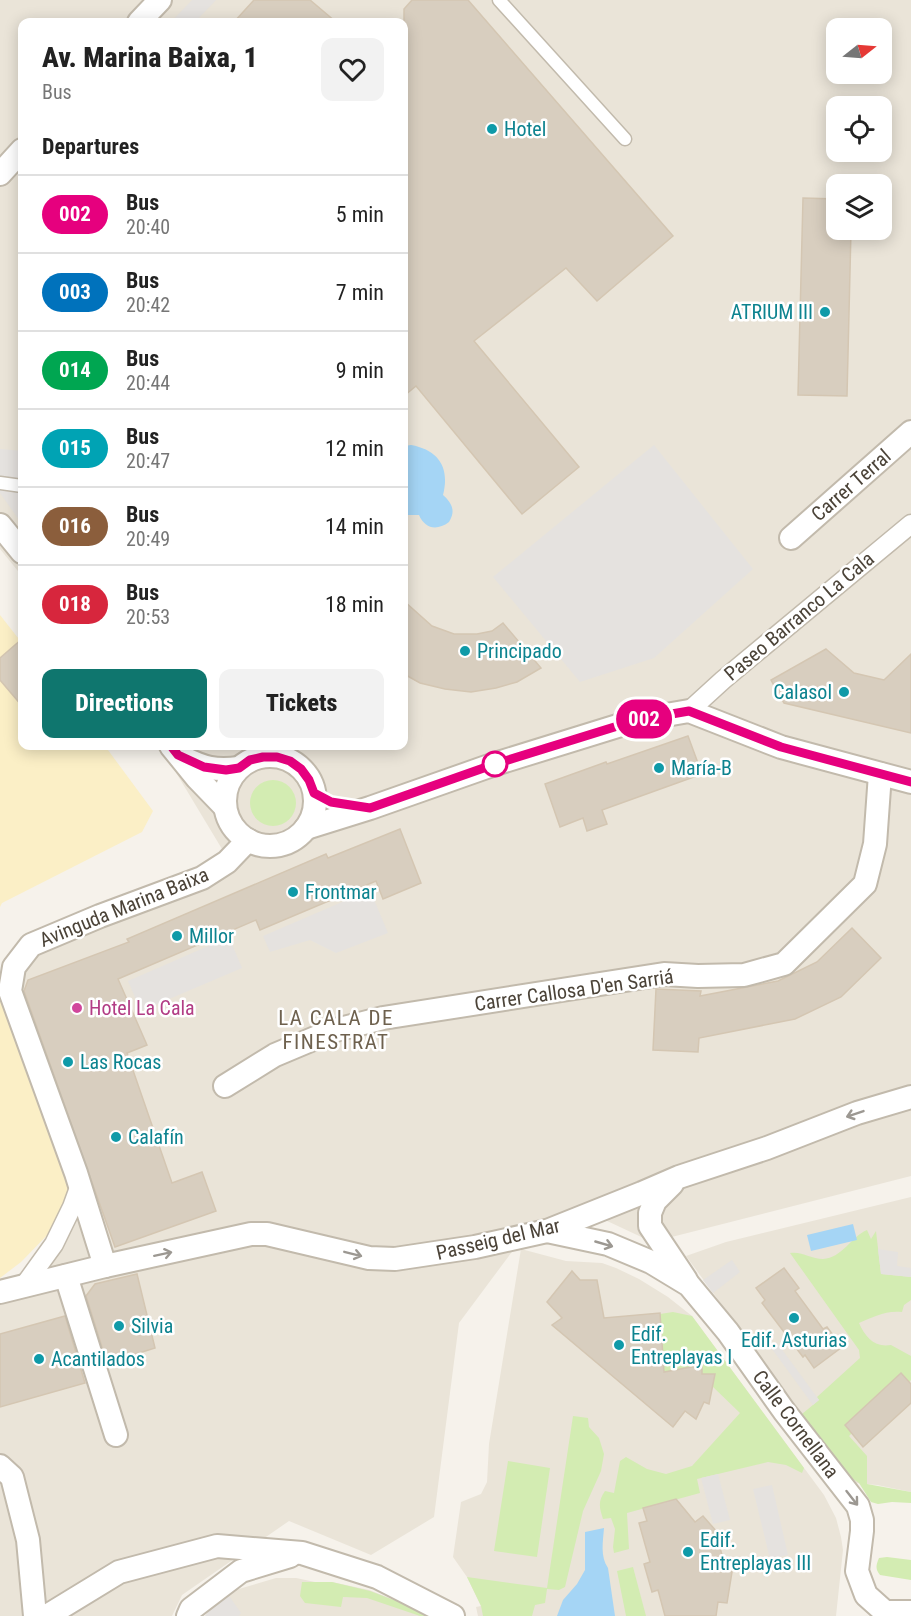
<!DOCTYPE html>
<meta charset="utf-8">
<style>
body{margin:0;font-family:"Roboto Condensed",sans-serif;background:#f2f2f2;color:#222;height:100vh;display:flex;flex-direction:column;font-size:22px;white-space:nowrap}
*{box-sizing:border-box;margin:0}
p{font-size:20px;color:#767676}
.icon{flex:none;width:33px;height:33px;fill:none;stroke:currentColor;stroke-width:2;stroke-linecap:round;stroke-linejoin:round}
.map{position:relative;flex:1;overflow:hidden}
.details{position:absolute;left:18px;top:18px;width:390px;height:732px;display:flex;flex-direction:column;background:#fff;border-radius:12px;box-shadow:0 3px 15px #0003}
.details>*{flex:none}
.badge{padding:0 12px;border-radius:20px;font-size:21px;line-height:39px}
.needle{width:39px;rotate:73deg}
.buttons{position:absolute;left:826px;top:18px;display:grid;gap:12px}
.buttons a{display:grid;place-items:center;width:66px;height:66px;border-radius:12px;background:#fff;box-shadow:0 3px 15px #0003;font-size:30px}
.map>.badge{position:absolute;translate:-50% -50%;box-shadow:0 0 0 3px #fff}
h2{padding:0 24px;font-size:22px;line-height:54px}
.round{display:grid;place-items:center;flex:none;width:63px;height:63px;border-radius:12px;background:#f2f2f2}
.head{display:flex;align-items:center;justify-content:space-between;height:102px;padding:0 24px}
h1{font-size:28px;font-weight:800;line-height:45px}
.action{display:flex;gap:12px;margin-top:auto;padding:12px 24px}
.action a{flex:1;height:69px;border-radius:12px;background:#0f766e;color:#fff;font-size:24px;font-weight:800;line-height:69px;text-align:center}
.action a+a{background:#f2f2f2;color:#222}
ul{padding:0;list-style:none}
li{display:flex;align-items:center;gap:18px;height:78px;padding:0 24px;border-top:2px solid #e0e0e0}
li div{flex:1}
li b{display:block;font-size:22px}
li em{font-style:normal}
li .badge{min-width:66px;font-weight:700;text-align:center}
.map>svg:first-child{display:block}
</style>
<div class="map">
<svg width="911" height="1616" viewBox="0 0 911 1616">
<rect width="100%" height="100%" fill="#f6f2eb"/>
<g fill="#eae4d8" fill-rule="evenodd">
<path d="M0 0H911V1176L652 1242 605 1220 517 1245 459 1323 434 1517 371 1555 289 1521 182 1595 172 1616H0V1296L34 1289 66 1243 78 1190 12 963 228 859 160 746H404V22H22V576L0 549ZM837 28H882V74H837ZM837 106H882V152H837ZM837 184H882V230H837Z"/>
<path d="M911 1197V1492L877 1485 855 1483 802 1414 686 1256 726 1242Z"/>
<path d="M521 1249 566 1261 602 1263 616 1268 639 1279 668 1297 692 1316 824 1495 836 1518 841 1537 843 1550 836 1616H478L476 1607 481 1606 467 1577 453 1557 461 1502 481 1494 487 1482 489 1444Z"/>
<path d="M276 1578H296L315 1582H332L369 1590 436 1616H205L232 1591Z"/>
</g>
<g fill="#d3ecb2">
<circle cx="273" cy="803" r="23"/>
<path d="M867 1230 871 1239 876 1231 881 1274 911 1277V1300L904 1305 902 1312C886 1310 873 1317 859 1323 865 1337 875 1348 891 1345L911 1356V1380L909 1382 901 1373 845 1425 852 1433 849 1436 867 1456V1484L911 1492V1503L892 1502 878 1504 871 1502 859 1483 850 1477 802 1414 819 1400 817 1397 860 1358 859 1350 790 1253C802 1251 811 1259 823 1259 842 1258 852 1236 867 1230Z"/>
<path d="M673 1312 692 1316 804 1468 802 1473 786 1465 768 1462 697 1479 700 1493 627 1513 629 1549 614 1553 613 1547 615 1529 611 1518 603 1519C599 1507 598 1501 605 1491L614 1493 620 1461 626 1457 647 1469 666 1474 692 1466 740 1413 712 1386 714 1374H702V1365L664 1372 660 1314Z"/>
<path d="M573 1416 588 1418 589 1427 599 1438 604 1454 601 1471 583 1511 565 1587 559 1590 547 1589 545 1603 535 1605 532 1616H483L481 1606 467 1577 547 1588Z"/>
<path d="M508 1461 550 1468 537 1557 494 1551Z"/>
<path d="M887 1557 911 1560V1580L880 1575C875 1569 876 1565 879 1558Z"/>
<path d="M633 1567 646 1616H626L617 1571Z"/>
<path d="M302 1582H332L370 1591 436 1616H420L367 1598 343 1597 341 1607 305 1603 300 1596Z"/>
</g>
<g fill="#fbefc6">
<path d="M0 615 22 643V746H105L153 811 142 832 2 903 0 907Z"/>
<path d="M0 991 70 1184 59 1223 21 1262 0 1278Z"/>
</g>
<g fill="#e5e2df">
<path d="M192 0H216L195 22H171Z"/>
<path d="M654 445 753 569 654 658 580 682 493 577Z"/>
<path d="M0 449 22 451V524L0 493Z"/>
<path d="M370 890 388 933 336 953 310 940 270 952 263 936Z"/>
<path d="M229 937 242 968 141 1011 128 981Z"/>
<path d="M878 1249 898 1252 897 1266 911 1268V1277L881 1274Z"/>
<path d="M732 1260 740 1272 713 1293 703 1280Z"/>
<path d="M778 1344 819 1400 813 1405 772 1349Z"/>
<path d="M718 1474 730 1520 713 1524 701 1478Z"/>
<path d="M772 1485 788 1555 770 1559 753 1489Z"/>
<path d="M227 1593 241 1613 239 1616H205L217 1602Z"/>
</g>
<g fill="#a5d5f5">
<path d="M411 445C439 450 450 468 443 495 452 503 456 511 449 522 437 531 425 529 419 515H404V446Z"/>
<path d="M853 1224 857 1240 811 1251 807 1235Z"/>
<path d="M604 1528C603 1542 600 1556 608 1568L615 1616H557L563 1600 577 1584 585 1570V1532Z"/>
</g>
<g fill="#d8cebf" stroke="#d4c6b2" stroke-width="1.5">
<path d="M254 0H310L336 22H234Z"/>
<path d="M412 0H468L673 236 597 301 566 268 474 341 579 467 522 514 416 386 404 396V9Z"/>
<path d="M803 198 837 199V230H851L847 396 798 395Z"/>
<path d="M404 601 432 626 454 634H477L492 631 503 623 541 668 517 682 496 688 471 692 445 689 420 683 404 674Z"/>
<path d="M22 639V706L0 680V658Z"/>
<path d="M826 649 854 673 884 680 911 654V733L784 703 771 680Z"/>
<path d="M688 736 702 774 602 810 607 824 587 831 583 818 560 827 545 784 606 762 607 764Z"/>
<path d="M400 829 421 883 383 899 376 881 260 930 256 920 118 979 147 1045 127 1053 172 1183 202 1172 216 1211 115 1247 24 991 28 980 129 942 127 939 326 854 328 858Z"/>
<path d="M852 928 881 958 841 997 795 1019 699 1038 698 1052 653 1050 656 989 701 991 700 996 778 981 817 962Z"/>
<path d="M784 1268 799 1288 795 1291 823 1329 827 1327 842 1347 814 1368 805 1355 803 1357 762 1303 765 1300 756 1288Z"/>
<path d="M572 1271 580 1280H597L604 1318 660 1313 664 1372 702 1365V1374H715L709 1404 704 1402 696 1419 685 1411 673 1427 552 1325 562 1318 547 1302Z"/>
<path d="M137 1274 155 1348 107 1363 86 1296 95 1284Z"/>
<path d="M65 1316 85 1383 0 1407V1334Z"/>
<path d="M901 1373 911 1384V1403L863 1447 845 1425Z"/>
<path d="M676 1499 695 1522 703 1516 724 1540 719 1544 726 1570 732 1572 727 1603 718 1602 716 1616H665L658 1590 652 1592 644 1564 650 1562 639 1523 647 1521 643 1508Z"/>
</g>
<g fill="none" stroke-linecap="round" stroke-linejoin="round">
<g stroke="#c2baac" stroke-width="15">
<g id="service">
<path d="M499 0 625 139"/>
<path d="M0 483 22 486"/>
</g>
</g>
<g stroke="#c2baac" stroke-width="21">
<g id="pedestrian">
<path d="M689 711 723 680 911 524"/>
<path d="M23 1287 54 1244 72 1207 80 1185"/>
</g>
</g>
<g stroke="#c2baac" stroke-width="26">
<g id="minor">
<path d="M139 22 160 0"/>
<path d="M0 174 22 150"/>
<path d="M0 525 22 552"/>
<path d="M791 538 911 432"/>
<path d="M171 746 197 778 225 807"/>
<circle cx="270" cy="801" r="45"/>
<path d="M182 757C204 768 215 771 239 768"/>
<path d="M306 828 370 808 495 764 637 720 689 711 781 747 911 782"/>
<path d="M225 1086 275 1055 332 1031 383 1018 664 974 698 976 744 975 784 964 865 884 875 844 880 774"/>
<path d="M672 1184 655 1201 650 1213V1226L686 1280"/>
<path d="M547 1231 608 1244 651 1262 689 1285 728 1332 784 1411 858 1506 862 1520V1531L857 1571 866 1595 885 1612"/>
<path d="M105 1266 76 1173 10 991 14 967 31 945 100 916 202 878 227 862 248 840"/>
<path d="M66 1276 116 1435"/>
<path d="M0 1292 105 1266 251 1234H267L369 1258 395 1259 475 1247 547 1231 642 1193 679 1177 767 1148 857 1113 911 1097"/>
<path d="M0 1466 12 1477 28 1540 35 1616"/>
<path d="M885 1612H911"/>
<path d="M47 1616 119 1572 217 1546 302 1553 377 1577 453 1616"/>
<path d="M188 1616 191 1609 241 1571 290 1556"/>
</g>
</g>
<use href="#service" stroke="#fff" stroke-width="12"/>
<use href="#pedestrian" stroke="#fff" stroke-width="18"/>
<use href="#minor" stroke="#fff" stroke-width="22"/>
</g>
<defs><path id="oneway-shaft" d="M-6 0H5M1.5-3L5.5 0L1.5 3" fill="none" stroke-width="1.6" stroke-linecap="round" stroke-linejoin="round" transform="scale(1.5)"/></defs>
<g stroke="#9c9892">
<use href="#oneway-shaft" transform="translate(855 1114) rotate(161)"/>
<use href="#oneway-shaft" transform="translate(604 1244) rotate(16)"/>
<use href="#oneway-shaft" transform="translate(163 1254) rotate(-12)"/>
<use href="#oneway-shaft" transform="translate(353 1254) rotate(14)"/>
<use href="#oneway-shaft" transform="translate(852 1498) rotate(52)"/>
</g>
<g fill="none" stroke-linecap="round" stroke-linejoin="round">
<g stroke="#fff" stroke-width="14">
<path id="line" d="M171 746 178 755 204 767 226 770 239 768 250 760 263 757H277L290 761 301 769 309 780 314 793 331 802 370 808 495 764 637 720 689 711 781 747 911 782"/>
</g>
<use href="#line" stroke="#e6007e" stroke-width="9"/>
</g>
<g fill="#0f9aa8" stroke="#fff" stroke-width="2">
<circle cx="492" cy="129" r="6"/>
<circle cx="825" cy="312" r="6"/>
<circle cx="465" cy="651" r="6"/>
<circle cx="844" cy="692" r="6"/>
<circle cx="659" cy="768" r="6"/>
<circle cx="293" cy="892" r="6"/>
<circle cx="177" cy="936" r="6"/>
<circle cx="68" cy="1062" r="6"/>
<circle cx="116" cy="1137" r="6"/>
<circle cx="794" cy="1318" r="6"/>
<circle cx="119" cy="1326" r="6"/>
<circle cx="619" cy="1345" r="6"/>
<circle cx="39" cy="1359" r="6"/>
<circle cx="688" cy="1552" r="6"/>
</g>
<circle fill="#fff" stroke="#e6007e" stroke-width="3" cx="495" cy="764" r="12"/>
<circle fill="#d1479c" stroke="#fff" stroke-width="2" cx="77" cy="1008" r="6"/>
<g text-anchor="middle" stroke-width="5" stroke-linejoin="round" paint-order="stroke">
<g font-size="20" fill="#0d838f" stroke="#fff" text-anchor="start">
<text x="504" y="136">Hotel</text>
<text x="813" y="319" text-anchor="end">ATRIUM III</text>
<text x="477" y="658">Principado</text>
<text x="832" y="699" text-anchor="end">Calasol</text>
<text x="671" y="775">María-B</text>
<text x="305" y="899">Frontmar</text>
<text x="189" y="943">Millor</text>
<text x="80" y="1069">Las Rocas</text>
<text x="128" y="1144">Calafín</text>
<text x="131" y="1333">Silvia</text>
<text x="631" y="1341">Edif.<tspan x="631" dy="23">Entreplayas I</tspan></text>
<text x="794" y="1347" text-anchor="middle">Edif. Asturias</text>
<text x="51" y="1366">Acantilados</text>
<text x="700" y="1547">Edif.<tspan x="700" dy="23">Entreplayas III</tspan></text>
</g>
<g font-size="20" fill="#4b4338" stroke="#fff">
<text transform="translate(851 485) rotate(-41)" y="7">Carrer Terral</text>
<text transform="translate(799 616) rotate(-40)" y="7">Paseo Barranco La Cala</text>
<text transform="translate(124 907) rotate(-22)" y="7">Avinguda Marina Baixa</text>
<text transform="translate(574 990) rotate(-8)" y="7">Carrer Callosa D'en Sarriá</text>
<text transform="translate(498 1239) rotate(-13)" y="7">Passeig del Mar</text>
<text transform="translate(796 1424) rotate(53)" y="7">Calle Cornellana</text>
</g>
<g font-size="20" fill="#b23c85" stroke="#fff" text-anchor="start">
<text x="89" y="1015">Hotel La Cala</text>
</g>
<g font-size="21" letter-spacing="1.5" fill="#6e614e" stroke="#fff">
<text x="336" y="1025">LA CALA DE<tspan x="336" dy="24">FINESTRAT</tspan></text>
</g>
</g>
</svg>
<div class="buttons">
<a><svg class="needle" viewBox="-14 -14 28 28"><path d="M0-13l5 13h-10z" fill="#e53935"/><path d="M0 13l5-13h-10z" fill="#767676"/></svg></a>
<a><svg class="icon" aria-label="locate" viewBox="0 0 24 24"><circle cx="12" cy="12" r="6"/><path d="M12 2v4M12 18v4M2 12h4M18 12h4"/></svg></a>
<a><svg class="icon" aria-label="layers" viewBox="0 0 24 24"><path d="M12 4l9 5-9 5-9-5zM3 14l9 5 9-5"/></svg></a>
</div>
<b class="badge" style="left:644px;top:719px;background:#e6007e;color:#fff">002</b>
<section class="details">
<div class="head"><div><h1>Av. Marina Baixa, 1</h1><p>Bus</p></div><a class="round"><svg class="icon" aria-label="heart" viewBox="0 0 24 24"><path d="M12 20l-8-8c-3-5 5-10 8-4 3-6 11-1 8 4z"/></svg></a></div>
<h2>Departures</h2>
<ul>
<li><span class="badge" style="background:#e6007e;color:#fff">002</span><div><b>Bus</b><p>20:40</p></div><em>5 min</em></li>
<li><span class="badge" style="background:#0072bc;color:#fff">003</span><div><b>Bus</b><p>20:42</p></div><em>7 min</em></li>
<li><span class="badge" style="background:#00a651;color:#fff">014</span><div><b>Bus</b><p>20:44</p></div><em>9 min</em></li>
<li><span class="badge" style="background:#00a3b4;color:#fff">015</span><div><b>Bus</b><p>20:47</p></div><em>12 min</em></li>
<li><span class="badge" style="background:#8b5e3c;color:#fff">016</span><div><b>Bus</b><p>20:49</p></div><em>14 min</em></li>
<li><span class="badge" style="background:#d7263d;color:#fff">018</span><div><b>Bus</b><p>20:53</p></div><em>18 min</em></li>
</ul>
<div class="action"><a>Directions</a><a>Tickets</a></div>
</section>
</div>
